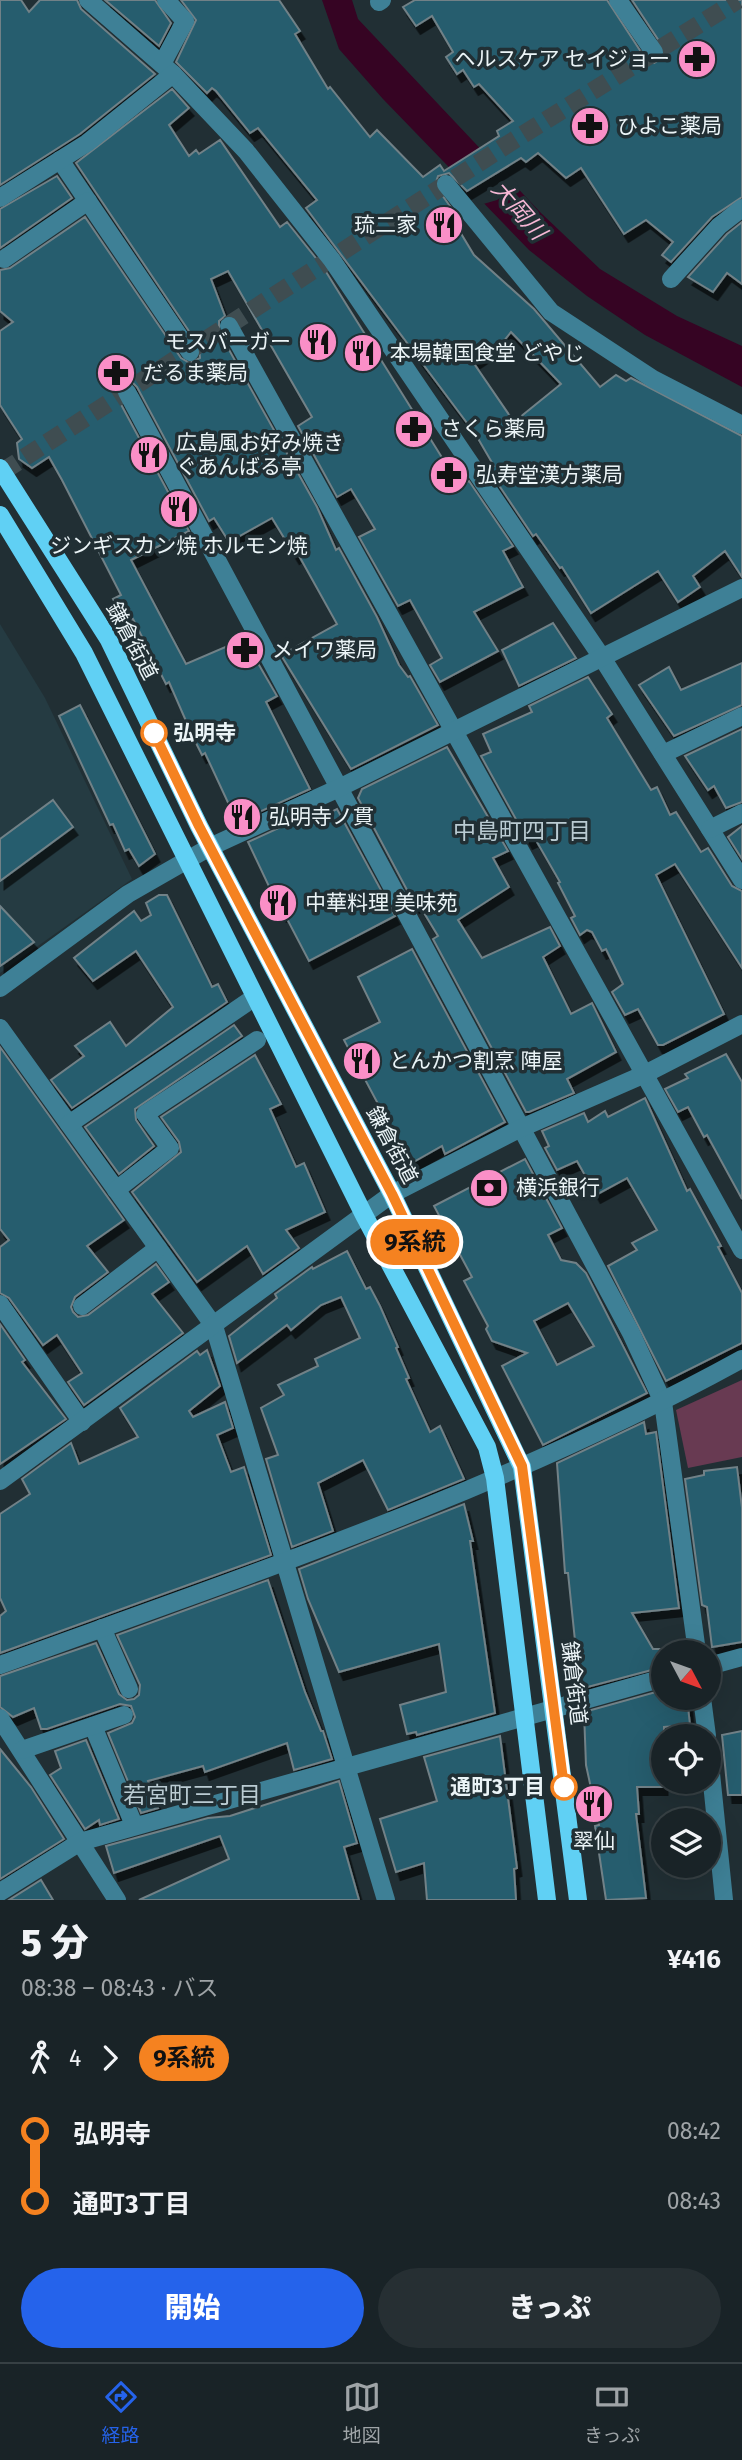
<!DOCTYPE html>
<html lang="ja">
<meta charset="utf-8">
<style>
body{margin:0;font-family:"Fira Sans","Noto Sans JP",sans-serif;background:#262f33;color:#f1f3f6;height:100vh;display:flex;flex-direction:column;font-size:26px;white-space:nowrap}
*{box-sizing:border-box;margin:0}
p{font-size:23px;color:#9fa4a7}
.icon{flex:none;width:38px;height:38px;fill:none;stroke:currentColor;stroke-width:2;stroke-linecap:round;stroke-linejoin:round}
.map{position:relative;height:1900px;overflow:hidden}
.details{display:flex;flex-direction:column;background:#192327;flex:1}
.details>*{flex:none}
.badge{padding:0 14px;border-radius:23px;font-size:24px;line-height:46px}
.needle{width:46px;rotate:131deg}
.buttons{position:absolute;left:651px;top:1640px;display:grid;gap:14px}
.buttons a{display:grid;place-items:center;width:70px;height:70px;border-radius:50%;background:#192327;box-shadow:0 7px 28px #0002,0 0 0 2px #374044;font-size:35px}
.map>.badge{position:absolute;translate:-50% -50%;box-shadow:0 0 0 4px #fff}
.legs{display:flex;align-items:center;gap:10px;height:77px;padding:0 21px;font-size:23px}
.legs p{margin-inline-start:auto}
.overview{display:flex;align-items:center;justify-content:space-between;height:119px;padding:0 21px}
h1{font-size:38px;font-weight:800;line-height:52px}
.action{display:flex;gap:14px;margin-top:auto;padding:14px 21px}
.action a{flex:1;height:80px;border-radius:42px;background:#2563eb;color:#fff;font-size:28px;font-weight:800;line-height:80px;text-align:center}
.action a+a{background:#262f33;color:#f1f3f6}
ul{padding:0 21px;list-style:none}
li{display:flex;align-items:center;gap:24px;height:70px;font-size:26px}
li i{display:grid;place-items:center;width:10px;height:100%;margin:0 9px;background:currentColor}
li i::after{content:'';width:18px;height:18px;margin:-9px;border:5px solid;border-radius:50%;background:#192327}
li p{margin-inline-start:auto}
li:first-child i{background:linear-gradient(#0000 50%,currentColor 0)}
li:last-child i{background:linear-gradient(currentColor 50%,#0000 0)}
.menu{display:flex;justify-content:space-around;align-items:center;height:98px;border-top:2px solid #374044;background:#192327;font-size:19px;color:#9fa4a7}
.menu a{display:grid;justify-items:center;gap:4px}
.menu .selected{color:#2563eb}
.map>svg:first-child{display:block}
</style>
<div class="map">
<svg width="742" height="1900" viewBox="0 0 742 1900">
<defs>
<filter id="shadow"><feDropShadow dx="4.5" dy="8" stdDeviation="0" flood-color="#0009"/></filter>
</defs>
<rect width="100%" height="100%" fill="#212f34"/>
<path fill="#253b42" d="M0 624 45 698 132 879 0 973Z"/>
<path fill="#683a52" d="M742 1380V1457L688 1468 676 1410Z"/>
<path fill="#360423" d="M322 0H352L358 19 541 213 600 269 677 316 742 346V387L645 335 587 296 529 250 383 99 339 49Z"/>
<path fill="#212f34" d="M483 146 519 185 497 200 480 205 446 170Z"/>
<g fill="#255d6e" stroke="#718187" stroke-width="2" fill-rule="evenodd" filter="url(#shadow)">
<path d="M0 0H21L29 12 40 0H77L81 9 155 74 80 134 0 185Z"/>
<path d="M105 0H155L171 23 159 46Z"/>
<path d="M181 0H279L300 31 295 34 328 89 330 87 370 137 377 130 423 177 440 165 444 171 499 136 497 131 513 121 479 84 474 87 463 70 457 74 446 57 453 52 432 16 416 26 403 7 415 0H607L645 58 654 63 664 57 665 50 632 0H742V197L712 217 671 262 662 255 673 242 646 220 624 234 581 168 566 178 538 153 526 162 521 158 467 191 449 173 438 176 435 185 452 209 448 212 474 255 534 309 600 387 616 375 626 381 631 378 742 436V577L725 551 693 576 700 587 678 602 658 571 591 613 562 567 560 568 536 534 533 536 488 469 494 466 476 435 306 208 317 200 258 128 250 133 216 91 212 88 207 93 176 62 196 20ZM511 332 561 384 514 422 473 362 503 342Z"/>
<path d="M172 89 189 108 169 125 189 156 196 150 199 154 220 140 280 227 287 222 323 267 446 464 461 486 469 481 513 546 503 551 523 587 474 612 498 651 440 682 430 665 442 658 410 600 398 606 359 537 375 529 351 489 337 497 298 426 312 417 228 271 211 279 225 316 219 321V332L317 507 336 550 339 548 377 617 399 665 408 677 410 676 438 725 351 769 281 655 337 624 298 554 295 556 272 518 229 542 214 518 209 521 137 387 132 382H122L117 387V397L189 531 131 560 186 664 244 639 277 696 266 702 310 789 237 822 205 753 202 755 193 737 169 682 166 684 133 619 125 622 113 599 121 595 62 480 49 457 32 468 19 459 17 443 22 439 0 405V331L13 322 0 311V270L10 268 85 217 181 358 190 363 200 358 199 346 76 163Z"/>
<path d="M57 176 72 198 0 248V209Z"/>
<path d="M742 222V284L727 273 713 292 688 277 727 234Z"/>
<path d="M553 623 576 658 519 686 502 650Z"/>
<path d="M742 663V705L674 736 639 685 669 667 681 690Z"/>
<path d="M588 677 612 714 607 718 651 790 657 787 670 815 676 812 701 852 708 848 732 886 742 891V968L675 864 656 875 724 1014 663 1045H658L638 1009 625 1015 612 992 623 984 606 949 602 951 592 932 587 930 580 935 571 918 575 916 558 883 560 882 537 842 534 838 528 841 481 756 491 752 483 734 532 712 529 706Z"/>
<path d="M80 705 155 854 139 866 129 849 125 851 113 824 110 825 59 716Z"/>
<path d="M742 729V802L726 808 714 786 708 790 685 756Z"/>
<path d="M447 747 508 851 493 858 509 887 458 920 482 958 550 927 560 946 543 957 571 1014 592 1003 616 1052 567 1079 574 1093 529 1112H526L433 939 438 936 418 903 415 905 358 798 362 789Z"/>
<path d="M53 800 73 827 0 881V839Z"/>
<path d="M320 809 323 816 337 809 395 916 309 961 284 913 282 914 248 842Z"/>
<path d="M742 826V859L728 837Z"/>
<path d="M159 895H167L212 987 218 984 227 1002 72 1108 51 1080 84 1056 75 1046 110 1022 126 1046 173 1007 136 951 93 981 74 958 134 911 141 921 151 915 146 903Z"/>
<path d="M0 906 34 942 0 966Z"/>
<path d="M412 949 505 1122 445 1154 442 1146 410 1164 344 1040 380 1022 358 977Z"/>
<path d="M234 1025 242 1036 135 1109 136 1120 154 1146 119 1174 85 1127Z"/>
<path d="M0 1047 124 1220 87 1246 108 1272 75 1297 71 1307 73 1312 78 1317 88 1315 156 1264 169 1282 152 1294 183 1333 84 1405 68 1382 82 1373 57 1335 43 1345 9 1298 0 1293V1247L9 1240 0 1229Z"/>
<path d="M726 1054 742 1082V1199L707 1135 704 1137 688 1107 678 1112 665 1089 688 1078 685 1074Z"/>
<path d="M255 1055 281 1104 270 1109 296 1167 304 1163 325 1212 286 1230 299 1248 263 1274 247 1246 197 1282 132 1192 181 1152 179 1142 161 1117Z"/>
<path d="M645 1098 687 1191 690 1189 721 1246 718 1247 742 1293V1343L666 1381 608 1266 637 1250 632 1243 657 1230 627 1178 596 1195 577 1161 557 1170 545 1148 549 1146 542 1131 584 1113 588 1122 605 1111 608 1117Z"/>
<path d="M525 1159 562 1228 548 1235 561 1260 576 1263 586 1273 647 1393 543 1445 502 1366 527 1353 492 1341 486 1329 488 1326 464 1281 472 1277 434 1206ZM568 1303 594 1346 557 1365 534 1321Z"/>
<path d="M347 1251 366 1289 370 1287 380 1306 398 1347 396 1348 409 1378 406 1379 430 1432 440 1426 464 1479 388 1510 363 1460 318 1483 333 1531 292 1547 266 1459 278 1455 261 1408 284 1395 278 1385 318 1366 315 1359 360 1338 341 1297 321 1305 291 1330 287 1325 237 1363 229 1336 277 1298 275 1294 312 1267 313 1269Z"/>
<path d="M0 1324 25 1360 22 1362 66 1419 0 1464Z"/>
<path d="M207 1350 220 1386 189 1411 193 1417 225 1402 233 1428 217 1435 231 1472 244 1467 271 1555 0 1653V1616L6 1611 0 1598V1514L30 1494 22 1479 71 1443 79 1464 138 1437 120 1408 197 1351 200 1355Z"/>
<path d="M644 1422 646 1434 656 1432 679 1608 632 1613 653 1649H661L663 1667 580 1689 568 1573H565L557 1463Z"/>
<path d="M737 1467 742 1508V1642L712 1647 707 1607 702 1605 685 1479 704 1475V1471Z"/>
<path d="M464 1504 473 1541H470L495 1713 417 1735 416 1732 407 1734 400 1705 446 1692 439 1644 339 1672 308 1599 299 1569Z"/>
<path d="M268 1580 305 1692 321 1731H323L332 1759 294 1770 287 1743 205 1772 203 1766 148 1781 158 1808 141 1813 108 1733 132 1723 135 1717 131 1706 120 1704 47 1729H41L34 1708 13 1717 0 1707V1676L96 1643 119 1694 127 1700 134 1699 139 1695 140 1685 117 1635Z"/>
<path d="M663 1690V1698H687L690 1725 664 1727 663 1787H637L639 1814H636L646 1898 606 1900 595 1826 599 1825 586 1765 584 1712Z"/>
<path d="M742 1731V1795H728L722 1735Z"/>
<path d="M500 1736 517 1868 514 1869 516 1900H427L424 1863 396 1872 380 1819 437 1801 424 1757Z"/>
<path d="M86 1740 119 1819 100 1825 99 1820 85 1829 50 1775 61 1768 55 1751Z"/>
<path d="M0 1749 31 1787 64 1839 0 1879Z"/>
<path d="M339 1781 357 1843 344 1847 359 1900H139L229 1859 220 1836 114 1873 106 1846 208 1818 230 1816Z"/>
<path d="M41 1880 53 1900H9Z"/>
</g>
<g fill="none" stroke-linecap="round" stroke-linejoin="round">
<path stroke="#3f4d51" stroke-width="18" stroke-dasharray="18 9" stroke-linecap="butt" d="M2 472 508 144 738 0"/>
<g stroke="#3e8096" stroke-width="18">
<path d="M88 0 173 74 246 151 332 260 601 656 742 880"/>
<path d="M618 0 654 52"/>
<path d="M379 2 382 0"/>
<path d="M162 64 185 21 166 0"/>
<path d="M60 160 190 352"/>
<path d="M446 184 551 312 653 379 742 425"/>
<path d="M0 198 87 143 173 74"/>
<path d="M4 259 88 201"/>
<path d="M671 279 719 226 742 208"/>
<path d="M229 326 742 1250"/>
<path d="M127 392 631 1333 663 1402 697 1652"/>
<path d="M663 754 742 716"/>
<path d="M710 829 742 813"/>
<path d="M0 988 128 894 210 847 339 788 742 588"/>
<path d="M0 1028 214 1326 386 1900"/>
<path d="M69 1124 255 997"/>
<path d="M116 1190 170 1148 145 1114 257 1040"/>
<path d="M0 1304 82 1422"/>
<path d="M82 1306 158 1248"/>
<path d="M0 1481 392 1194 519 1129 645 1074 742 1024"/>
<path d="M102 1628 129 1689"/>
<path d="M0 1665C251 1574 508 1488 742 1359"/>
<path d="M709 1666 742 1657"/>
<path d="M702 1698 707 1736"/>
<path d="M0 1718 117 1900"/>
<path d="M93 1726 134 1825"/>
<path d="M22 1750 124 1715"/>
<path d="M709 1754 724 1900"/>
<path d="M0 1892 80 1842 663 1678"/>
</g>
<g stroke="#60d0f4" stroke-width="18">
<path d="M0 468 109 640 199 826 392 1194 522 1467 578 1900"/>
<path d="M0 515 84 653 364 1215 487 1447 495 1478 547 1900"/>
</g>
</g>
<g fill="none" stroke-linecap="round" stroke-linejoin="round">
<g stroke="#fff" stroke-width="16">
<path id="line-1" d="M154 733 199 826 392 1194 522 1466 564 1787"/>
</g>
<use href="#line-1" stroke="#f58220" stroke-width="10"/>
</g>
<defs>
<g id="pharmacy-disc" transform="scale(2.0125)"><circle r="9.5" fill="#fa8fc7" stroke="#212f34"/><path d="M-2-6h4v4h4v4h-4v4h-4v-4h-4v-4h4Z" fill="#111"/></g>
<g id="restaurant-disc" transform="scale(2.0125)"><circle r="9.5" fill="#fa8fc7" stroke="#212f34"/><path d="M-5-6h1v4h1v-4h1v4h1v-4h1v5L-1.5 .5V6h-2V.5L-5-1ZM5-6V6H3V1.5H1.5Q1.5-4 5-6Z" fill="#111"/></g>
<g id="bank-disc" transform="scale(2.0125)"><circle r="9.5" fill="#fa8fc7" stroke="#212f34"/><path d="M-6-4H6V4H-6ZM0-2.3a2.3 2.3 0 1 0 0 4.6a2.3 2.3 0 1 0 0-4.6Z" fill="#111"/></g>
</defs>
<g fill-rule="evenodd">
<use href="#pharmacy-disc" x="697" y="59"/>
<use href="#pharmacy-disc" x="590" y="126"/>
<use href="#restaurant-disc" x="444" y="225"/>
<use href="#restaurant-disc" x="318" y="342"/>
<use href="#restaurant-disc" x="363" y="353"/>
<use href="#pharmacy-disc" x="116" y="373"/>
<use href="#pharmacy-disc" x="414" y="429"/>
<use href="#restaurant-disc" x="149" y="455"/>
<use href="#pharmacy-disc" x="449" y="475"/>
<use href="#restaurant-disc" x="179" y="509"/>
<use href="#pharmacy-disc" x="245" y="650"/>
<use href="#restaurant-disc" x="242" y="817"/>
<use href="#restaurant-disc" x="278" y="903"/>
<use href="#restaurant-disc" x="362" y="1061"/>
<use href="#bank-disc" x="489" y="1188"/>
<use href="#restaurant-disc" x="594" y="1804"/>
</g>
<g fill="#fff" stroke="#f58220" stroke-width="3.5">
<circle cx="154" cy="733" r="12"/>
<circle cx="564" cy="1787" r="12"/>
</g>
<g text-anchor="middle" stroke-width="7" stroke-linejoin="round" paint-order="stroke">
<g font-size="21" fill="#ebf4f7" stroke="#212f34" text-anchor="start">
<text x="670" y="66" text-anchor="end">ヘルスケア セイジョー</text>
<text x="617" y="133">ひよこ薬局</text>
<text x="417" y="232" text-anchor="end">琉二家</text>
<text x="291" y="349" text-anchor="end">モスバーガー</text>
<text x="390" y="360">本場韓国食堂 どやじ</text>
<text x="143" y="380">だるま薬局</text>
<text x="441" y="436">さくら薬局</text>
<text x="176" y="450">広島風お好み焼き<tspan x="176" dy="24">ぐあんばる亭</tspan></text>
<text x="476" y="482">弘寿堂漢方薬局</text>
<text x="179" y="553" text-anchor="middle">ジンギスカン焼 ホルモン焼</text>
<text x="272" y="657">メイワ薬局</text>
<text x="269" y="824">弘明寺ノ貫</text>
<text x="305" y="910">中華料理 美味苑</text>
<text x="389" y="1068">とんかつ割烹 陣屋</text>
<text x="516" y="1195">横浜銀行</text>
<text x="594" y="1848" text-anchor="middle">翠仙</text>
</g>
<g font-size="21" fill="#ebf4f7" stroke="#212f34">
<text transform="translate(132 641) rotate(62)" y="7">鎌倉街道</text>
<text transform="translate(392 1145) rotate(62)" y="7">鎌倉街道</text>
<text transform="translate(574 1683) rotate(83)" y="7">鎌倉街道</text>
</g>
<g font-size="21" font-weight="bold" fill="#ebf4f7" stroke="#212f34" text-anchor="start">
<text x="173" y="740">弘明寺</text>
<text x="545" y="1794" text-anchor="end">通町3丁目</text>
</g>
<g font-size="23" font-style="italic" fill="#f6b7d5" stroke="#212f34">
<text transform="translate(519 210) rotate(49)" y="8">大岡川</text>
</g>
<g font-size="23" fill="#bacbd2" stroke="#212f34">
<text x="522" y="839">中島町四丁目</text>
<text x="192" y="1803">若宮町三丁目</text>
</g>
</g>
</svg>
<div class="buttons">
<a><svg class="needle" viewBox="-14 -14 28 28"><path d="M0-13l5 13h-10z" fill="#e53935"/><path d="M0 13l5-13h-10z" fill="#9fa4a7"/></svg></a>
<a><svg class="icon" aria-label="locate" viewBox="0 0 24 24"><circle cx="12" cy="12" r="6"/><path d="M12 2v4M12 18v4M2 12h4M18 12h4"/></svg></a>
<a><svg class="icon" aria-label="layers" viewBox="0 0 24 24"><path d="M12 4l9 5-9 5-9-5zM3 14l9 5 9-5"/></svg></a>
</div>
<b class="badge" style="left:415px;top:1242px;background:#f58220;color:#111">9系統</b>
</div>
<section class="details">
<div class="overview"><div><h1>5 分</h1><p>08:38 – 08:43 · バス</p></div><b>¥416</b></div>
<div class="legs"><svg class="icon" aria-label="walk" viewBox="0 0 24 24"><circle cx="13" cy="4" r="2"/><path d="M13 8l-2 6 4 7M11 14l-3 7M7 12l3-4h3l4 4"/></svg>4<svg class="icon" aria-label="forward" viewBox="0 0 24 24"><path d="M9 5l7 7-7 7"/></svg><b class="badge" style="background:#f58220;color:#111">9系統</b></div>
<ul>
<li><i style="color:#f58220"></i><b>弘明寺</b><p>08:42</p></li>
<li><i style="color:#f58220"></i><b>通町3丁目</b><p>08:43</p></li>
</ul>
<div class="action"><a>開始</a><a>きっぷ</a></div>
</section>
<nav class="menu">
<a class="selected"><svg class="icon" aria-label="directions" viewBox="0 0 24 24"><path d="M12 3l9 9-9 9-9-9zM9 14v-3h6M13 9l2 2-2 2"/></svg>経路</a>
<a><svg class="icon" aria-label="map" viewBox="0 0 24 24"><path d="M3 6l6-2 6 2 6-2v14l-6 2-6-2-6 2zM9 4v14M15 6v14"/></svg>地図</a>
<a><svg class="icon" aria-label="tickets" viewBox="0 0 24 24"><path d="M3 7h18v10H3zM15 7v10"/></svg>きっぷ</a>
</nav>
